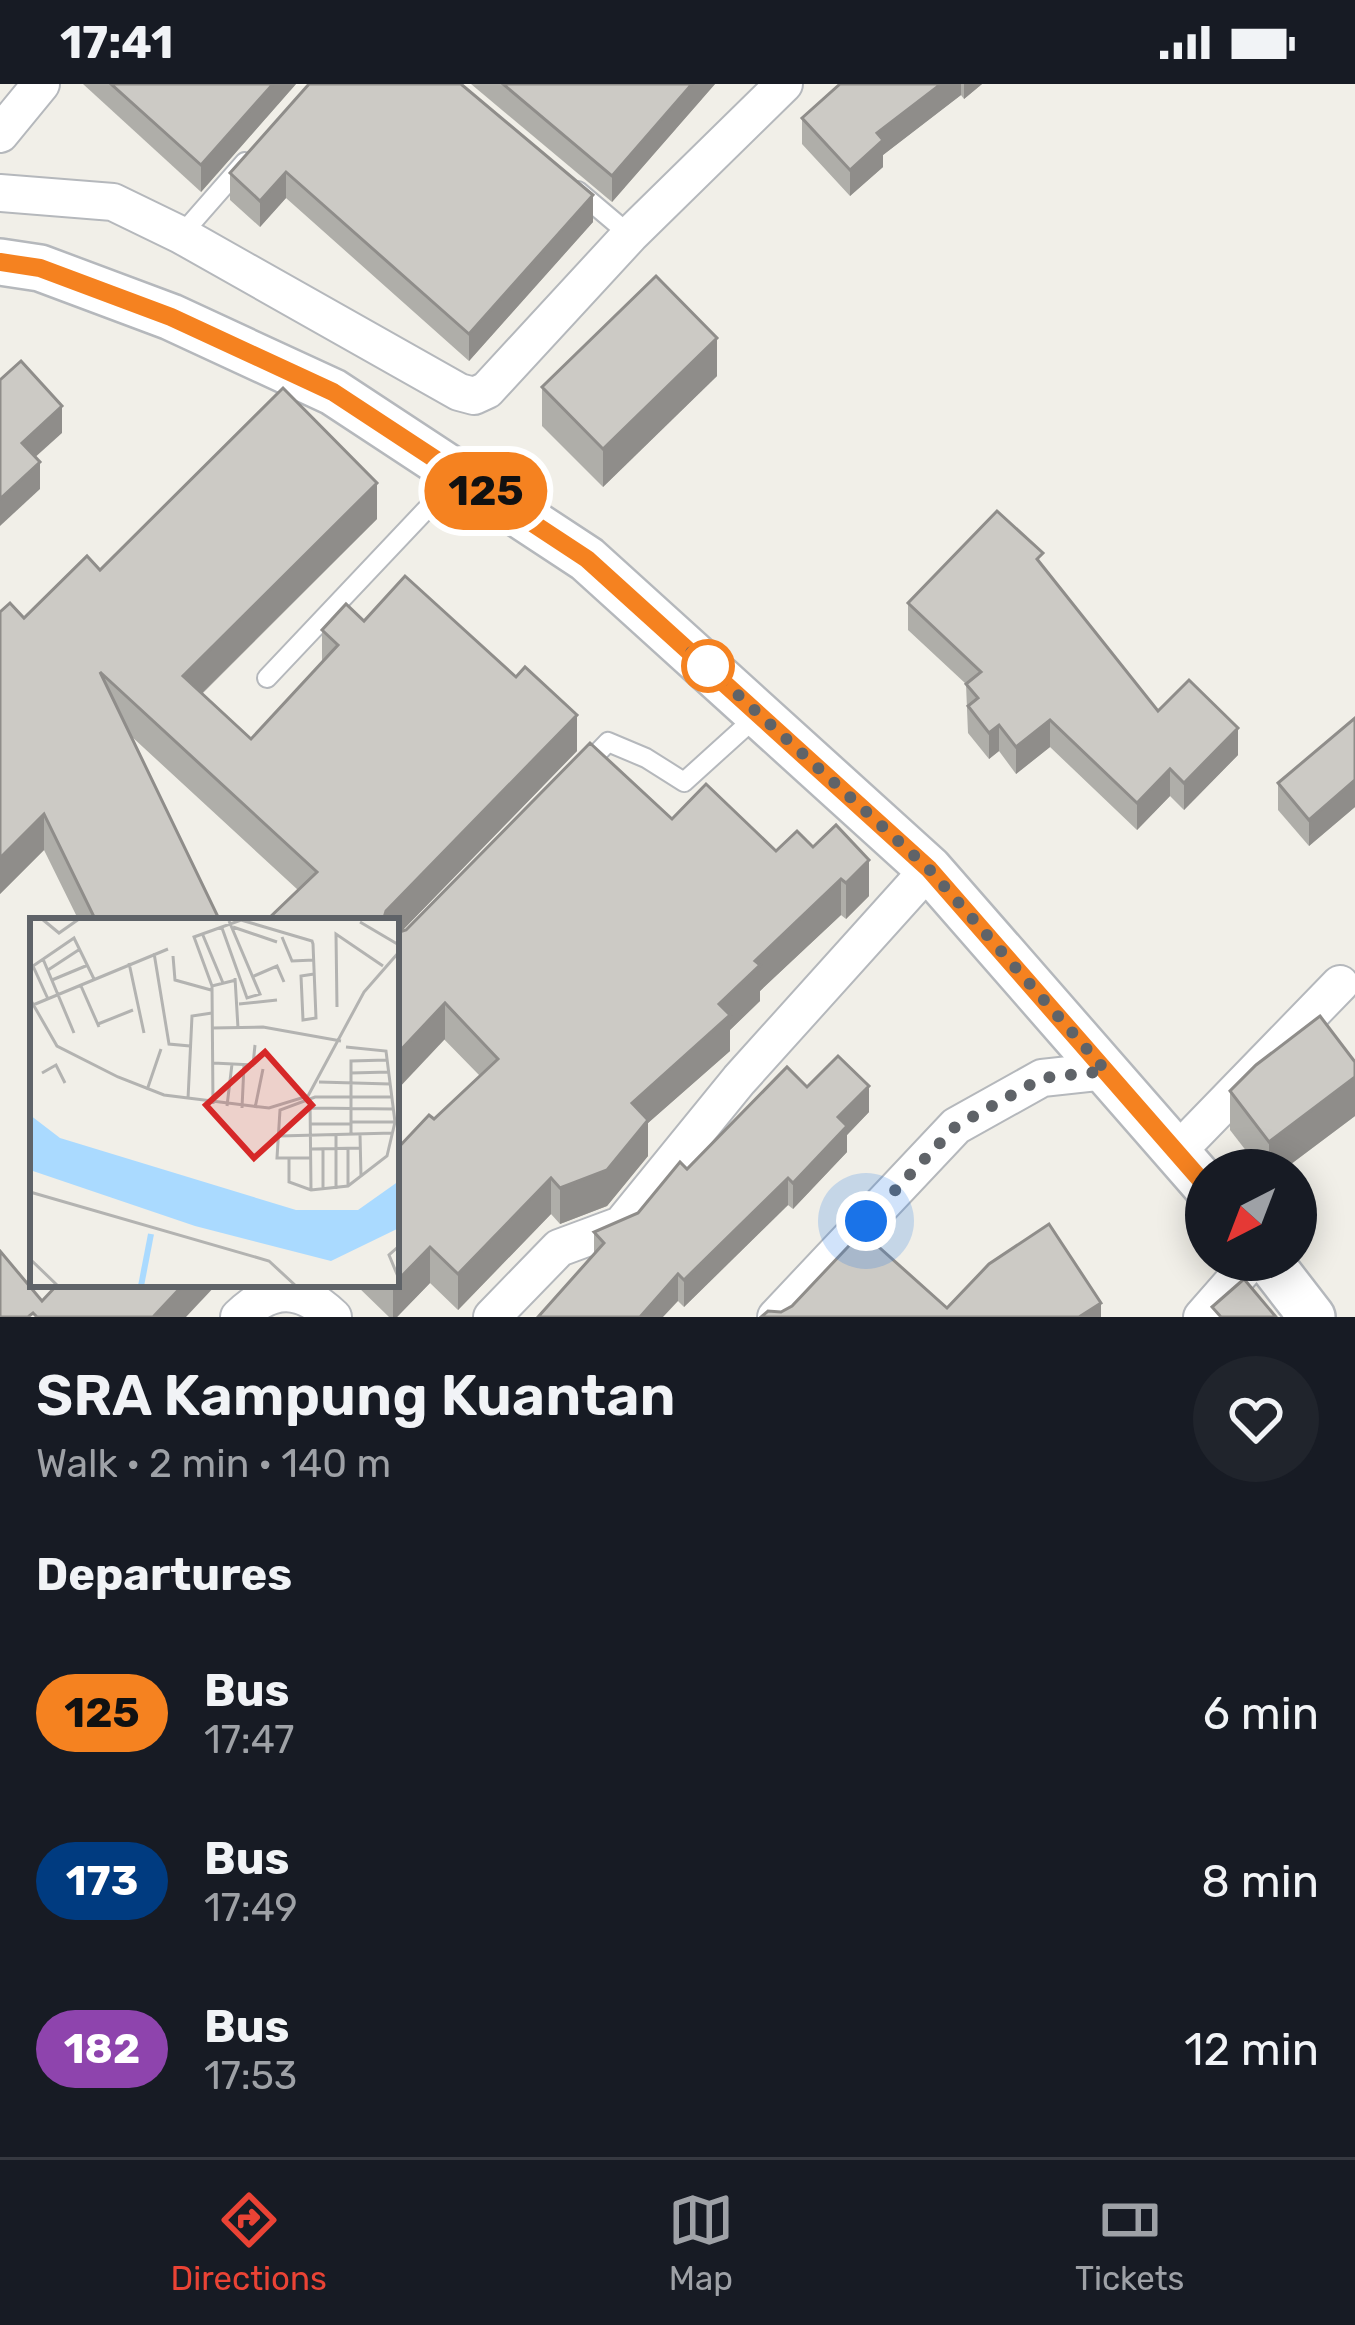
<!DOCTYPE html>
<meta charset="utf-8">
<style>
body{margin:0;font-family:Rubik,sans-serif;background:#20242c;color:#f1f3f6;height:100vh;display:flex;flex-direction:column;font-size:45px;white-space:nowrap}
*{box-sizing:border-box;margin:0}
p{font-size:39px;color:#9ea1a6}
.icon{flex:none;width:66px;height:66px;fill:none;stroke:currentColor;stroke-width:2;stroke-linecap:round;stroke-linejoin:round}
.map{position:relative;height:1233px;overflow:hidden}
.side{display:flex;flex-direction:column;background:#171b24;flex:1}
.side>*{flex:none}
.badge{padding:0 24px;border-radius:39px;font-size:42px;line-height:78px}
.needle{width:78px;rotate:222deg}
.buttons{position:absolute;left:1185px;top:1065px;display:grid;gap:24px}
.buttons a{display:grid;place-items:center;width:132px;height:132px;border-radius:50%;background:#171b24;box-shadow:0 6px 30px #0003;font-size:60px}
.you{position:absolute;width:60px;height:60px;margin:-30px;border:9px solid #fff;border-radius:50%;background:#1a73e8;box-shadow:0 0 0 18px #1a73e833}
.map>.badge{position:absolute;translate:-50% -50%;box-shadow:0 0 0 6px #fff}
h2{padding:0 36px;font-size:45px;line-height:108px}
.round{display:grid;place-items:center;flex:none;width:126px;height:126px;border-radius:63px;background:#20242c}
.head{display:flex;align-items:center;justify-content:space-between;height:204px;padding:0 36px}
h1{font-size:57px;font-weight:600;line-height:90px}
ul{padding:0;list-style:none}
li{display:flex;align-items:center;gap:36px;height:168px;padding:0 36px}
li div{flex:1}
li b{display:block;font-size:45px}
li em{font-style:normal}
li .badge{min-width:132px;font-weight:700;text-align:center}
.status{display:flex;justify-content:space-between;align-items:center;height:84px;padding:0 60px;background:#171b24;direction:ltr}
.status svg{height:33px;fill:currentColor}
.dock{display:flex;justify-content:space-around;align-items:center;height:168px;border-top:3px solid #363941;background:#171b24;font-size:33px;color:#9ea1a6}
.dock a{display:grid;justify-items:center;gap:6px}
.dock .current{color:#ea4335}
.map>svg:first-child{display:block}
</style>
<div class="status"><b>17:41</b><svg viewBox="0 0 49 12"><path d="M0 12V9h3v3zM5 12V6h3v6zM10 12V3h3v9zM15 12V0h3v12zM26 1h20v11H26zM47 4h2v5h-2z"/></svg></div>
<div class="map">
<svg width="1355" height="1233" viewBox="0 0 1355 1233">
<rect width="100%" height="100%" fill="#f1efe8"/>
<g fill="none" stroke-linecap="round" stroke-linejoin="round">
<g stroke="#b5b8bc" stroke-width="22">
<g id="service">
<path d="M578 107 630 151"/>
<path d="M181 151 245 78"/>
<path d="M267 594 457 393"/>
<path d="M584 683 608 658 646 674 684 698 757 632"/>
</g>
</g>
<g stroke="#b5b8bc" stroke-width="40">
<g id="minor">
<path d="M0 50 41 0"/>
<path d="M0 109 113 118 181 151 459 308 474 312 487 306 630 151 784 0"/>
<path d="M1177 1068 1340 900"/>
<path d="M239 1233C272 1201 301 1202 333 1233"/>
<path d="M492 1233 559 1164 621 1141 739 996 929 785"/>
<path d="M776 1233 956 1042 1042 994 1106 987"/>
<path d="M1202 1233 1252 1176"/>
</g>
</g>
<g stroke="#b5b8bc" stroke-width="50">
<g id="tertiary">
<path d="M0 178 40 184 171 233 333 308 587 475 929 785 1206 1102"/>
<path d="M1268 1176 1312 1233"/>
</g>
</g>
<use href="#service" stroke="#fff" stroke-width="18"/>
<use href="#minor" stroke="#fff" stroke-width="36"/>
<use href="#tertiary" stroke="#fff" stroke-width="45"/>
</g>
<g fill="#afaea9">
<path d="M83 0H296L201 108Z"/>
<path d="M309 0 593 138 469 277 286 114 260 143 230 116V89Z"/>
<path d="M471 0H715L612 118Z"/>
<path d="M840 0H982L964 15 961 11 883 71V83L850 112 802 60V34Z"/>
<path d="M717 292 603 403 542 342V303Z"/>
<path d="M377 435 202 610 251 655 322 578V546L364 537 577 667 400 849 672 735 776 767 813 763 869 812 846 835 841 831 760 907V917L730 946V967L648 1039V1072L607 1122 560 1140 551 1130 458 1226 430 1199 397 1233H389L355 1200H396L434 1035 480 992 298 806 131 652 220 837H79L44 766 0 810V528L24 534 100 486Z"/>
<path d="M1043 482 1158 627 1238 671 1184 726 1170 712 1137 746 1050 663 1016 690 999 667 989 675 968 649 966 600 908 546V519Z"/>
<path d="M1355 634V723L1309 762 1278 726V699Z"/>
<path d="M1355 978V1032L1283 1086H1261L1230 1046V1007Z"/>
<path d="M807 1003 869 1028 847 1051V1068L793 1125 788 1121 684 1223 678 1217 594 1170V1148L638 1129 687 1085Z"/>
</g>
<g fill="#8f8d8a">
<path d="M273 0H296L201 108V81Z"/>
<path d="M692 0H715L612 118V92Z"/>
<path d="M941 0H961V11L883 71V83L850 112V86L877 49Z"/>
<path d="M964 0H982L964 15Z"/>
<path d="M286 88V114L260 143V117Z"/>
<path d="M593 111V138L469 277V250Z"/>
<path d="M717 254V292L603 403V365Z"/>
<path d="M62 322V349L22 385V359Z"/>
<path d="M40 378V405L0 442V415Z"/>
<path d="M377 399V435L183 628V592Z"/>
<path d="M577 631V667L396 853V837H383L386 827Z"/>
<path d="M1050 636V663L1016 690V663Z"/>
<path d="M999 641V667L989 675V649Z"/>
<path d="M1238 644V671L1184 726V699Z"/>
<path d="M1170 685V712L1137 746V719Z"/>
<path d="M1355 696V723L1309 762V736Z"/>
<path d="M44 730V766L0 810V774Z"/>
<path d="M869 776V812L846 835V799Z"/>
<path d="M841 795V831L760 907V917L730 946V967L648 1039V1072L607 1122 560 1140V1104L755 877Z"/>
<path d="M445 919V955L396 1007V971Z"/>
<path d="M1355 993V1032L1283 1086H1269V1058Z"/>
<path d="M869 1002V1028L847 1051V1068L793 1125V1099L838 1033Z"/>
<path d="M551 1094V1130L458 1226V1190Z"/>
<path d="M788 1094V1121L684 1223V1196Z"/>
<path d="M430 1163V1199L397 1233H393V1201Z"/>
<path d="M678 1190V1217L663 1233H640Z"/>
<path d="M184 1200H217L186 1233H153Z"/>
<path d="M1101 1219V1233H1079Z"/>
</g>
<g fill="#cccac5" stroke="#8f8d8a" stroke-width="3">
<path d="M111 0H273L201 81Z"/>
<path d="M309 0H461L593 111 469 250 286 88 260 117 230 89Z"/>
<path d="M503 0H692L612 92Z"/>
<path d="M840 0H941L877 49 883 56 850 86 802 34Z"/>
<path d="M656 192 717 254 603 365 542 303Z"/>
<path d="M21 277 62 322 22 359 40 378 0 415V296Z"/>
<path d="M283 304 377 399 183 592 251 655 338 561 322 546 346 520 364 537 405 492 516 593 525 583 577 631 386 827 383 837H266L317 788 100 588 220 837H96L44 730 0 774V528L10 519 24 534 87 472 100 486Z"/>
<path d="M997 427 1043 469 1037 475 1158 627 1189 596 1238 644 1184 699 1170 685 1137 719 1050 636 1016 663 999 641 989 649 968 622 978 614 966 600 981 588 908 519Z"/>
<path d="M1355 634V696L1309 736 1278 699Z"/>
<path d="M590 659 672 735 706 700 776 767 797 747 813 763 836 741 869 776 846 799 841 795 755 877 760 881 719 920 730 931 632 1019 648 1036 607 1086 560 1104 551 1094 458 1190 430 1163 396 1198V1066L429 1031 434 1035 498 975 445 919 396 971V849L406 846Z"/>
<path d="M1320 932 1355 978V993L1269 1058 1230 1007 1256 981Z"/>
<path d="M838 972 869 1002 838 1033 847 1042 793 1099 788 1094 684 1196 678 1190 640 1233H538L604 1159 594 1148 638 1129 680 1078 687 1085 787 983 807 1003Z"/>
<path d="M1049 1140 1101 1219 1079 1233H761L768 1227 781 1228 792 1222 862 1148 947 1224 989 1180Z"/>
<path d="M0 1167 42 1217 58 1200H184L153 1233H37L33 1229 28 1233H0Z"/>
<path d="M1244 1195 1276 1233H1221L1212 1223Z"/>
</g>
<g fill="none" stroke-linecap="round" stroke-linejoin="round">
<g stroke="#fff" stroke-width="27">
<path id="line" d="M0 178 40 184 171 233 333 308 587 475 929 785 1206 1102"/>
</g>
<use href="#line" stroke="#f58220" stroke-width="18"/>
<path stroke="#5f6368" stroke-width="12" stroke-dasharray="0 21.6" d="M708 582 691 568 929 785 1106 987 1042 994 956 1042 866 1137"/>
</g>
<circle fill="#fff" stroke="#f58220" stroke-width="6" cx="708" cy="582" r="24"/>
<g transform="translate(30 834)">
<rect width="369" height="369" fill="#f1efe8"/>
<path d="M0 197 30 220 266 292H328L369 263V310L301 343 165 308 0 252Z" fill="#aadaff"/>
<path fill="none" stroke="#aadaff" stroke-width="6" d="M111 368 121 316"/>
<path fill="none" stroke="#b3b3b1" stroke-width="3" d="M12 1 29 15 49 1M330 4 369 27M203 9 247 24M192 10 217 80 230 76 199 3M172 15 193 65M252 19 262 43 284 42M124 35 139 126 160 128M143 38 145 62 181 72M13 41 44 115M99 45 114 115M18 52 50 31M224 58 247 48 254 64M205 60 208 110M22 62 58 47M206 62 182 68 164 19 211 2 282 23 283 26 286 100 273 102 271 58 284 56M51 68 69 109M182 68 183 186M0 81 27 128 88 159 134 177 239 190 278 178 334 74 369 34M18 81 3 48 44 20 64 61M209 86 247 82M3 87 138 31M307 89 306 16 353 48M68 106 103 92M182 110 233 109 311 123M183 145 223 147 225 127M12 155 26 147 35 165M321 155 359 154M289 164 360 166M117 172 131 131M158 181 162 98 182 95M280 181 281 272M197 188 202 146M212 190 214 147M225 190 233 151M281 190 363 191M321 204H365M281 206H321M330 216 331 259M321 217V143L357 142M249 218 363 215M281 231 330 230M293 231V272M318 231V268M281 240H247L250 192 285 179H361M259 241V264L281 272 318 268 357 238 365 204 356 133 316 129M306 271V218M0 274 239 343 266 368M369 328 359 337 369 361M0 341 28 368"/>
<path fill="#d62828" fill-opacity="0.15" stroke="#d62828" stroke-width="6" d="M235 134 282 187 224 240 176 187Z"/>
<rect width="369" height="369" fill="none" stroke="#5f6368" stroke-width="6"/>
</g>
</svg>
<div class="buttons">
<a><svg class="needle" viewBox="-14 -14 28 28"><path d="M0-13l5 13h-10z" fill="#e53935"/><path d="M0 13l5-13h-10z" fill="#9ea1a6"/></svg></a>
</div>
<div class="you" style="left:866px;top:1137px"></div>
<b class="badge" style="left:486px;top:407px;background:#f58220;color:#111">125</b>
</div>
<section class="side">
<div class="head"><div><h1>SRA Kampung Kuantan</h1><p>Walk · 2 min · 140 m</p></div><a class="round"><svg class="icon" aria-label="heart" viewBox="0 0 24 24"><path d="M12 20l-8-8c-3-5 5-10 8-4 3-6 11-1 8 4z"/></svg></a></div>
<h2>Departures</h2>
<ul>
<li><span class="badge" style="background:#f58220;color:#111">125</span><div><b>Bus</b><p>17:47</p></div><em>6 min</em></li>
<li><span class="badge" style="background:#003b80;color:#fff">173</span><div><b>Bus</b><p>17:49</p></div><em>8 min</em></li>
<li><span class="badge" style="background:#8e44ad;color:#fff">182</span><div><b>Bus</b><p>17:53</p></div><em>12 min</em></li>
</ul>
</section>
<nav class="dock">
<a class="current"><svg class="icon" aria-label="directions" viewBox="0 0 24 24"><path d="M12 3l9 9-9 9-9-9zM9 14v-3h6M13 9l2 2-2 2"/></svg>Directions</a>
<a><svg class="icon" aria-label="map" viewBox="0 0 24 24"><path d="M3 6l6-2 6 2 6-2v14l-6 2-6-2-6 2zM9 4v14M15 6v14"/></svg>Map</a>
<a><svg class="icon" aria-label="tickets" viewBox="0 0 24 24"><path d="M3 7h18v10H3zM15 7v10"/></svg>Tickets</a>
</nav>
